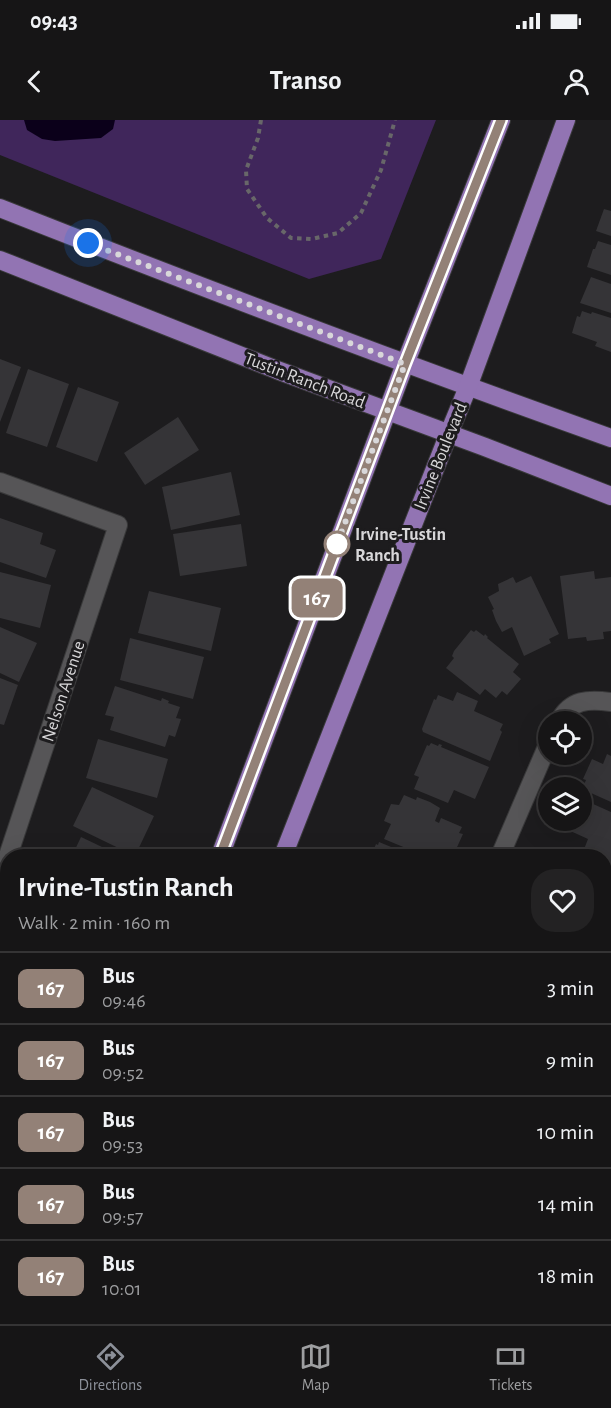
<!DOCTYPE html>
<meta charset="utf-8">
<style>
body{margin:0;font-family:"Alegreya Sans",sans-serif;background:#232223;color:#f1f3f6;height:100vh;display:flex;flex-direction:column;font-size:22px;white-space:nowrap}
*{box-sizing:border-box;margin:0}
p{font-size:20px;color:#9e9fa1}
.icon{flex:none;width:33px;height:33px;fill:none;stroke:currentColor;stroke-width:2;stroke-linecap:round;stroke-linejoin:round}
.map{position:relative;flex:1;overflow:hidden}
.details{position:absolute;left:0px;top:729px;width:612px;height:476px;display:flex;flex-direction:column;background:#161516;border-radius:24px 24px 0 0;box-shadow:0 6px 24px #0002,0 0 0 2px #353435}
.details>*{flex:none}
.badge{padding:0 12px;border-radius:9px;font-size:21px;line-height:39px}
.fabs{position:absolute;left:538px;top:591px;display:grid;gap:12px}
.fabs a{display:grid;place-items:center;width:54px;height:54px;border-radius:50%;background:#161516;box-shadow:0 6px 24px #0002,0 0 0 2px #353435;font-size:30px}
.you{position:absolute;width:30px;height:30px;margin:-15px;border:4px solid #fff;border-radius:50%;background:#1a73e8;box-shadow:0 0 0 9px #1a73e833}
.map>.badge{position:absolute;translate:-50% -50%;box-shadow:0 0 0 3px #fff}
.round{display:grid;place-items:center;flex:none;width:63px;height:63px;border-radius:24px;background:#232223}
.overview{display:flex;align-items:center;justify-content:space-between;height:102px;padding:0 18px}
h1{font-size:28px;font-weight:600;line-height:45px}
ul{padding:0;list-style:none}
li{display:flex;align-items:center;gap:18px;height:72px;padding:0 18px;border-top:2px solid #353435}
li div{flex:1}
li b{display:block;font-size:22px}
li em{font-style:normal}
li .badge{min-width:66px;font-weight:700;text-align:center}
.status{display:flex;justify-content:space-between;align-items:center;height:42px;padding:0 30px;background:#161516;direction:ltr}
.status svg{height:16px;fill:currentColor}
header{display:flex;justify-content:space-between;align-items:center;height:78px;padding:0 18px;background:#161516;font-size:27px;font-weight:600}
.dock{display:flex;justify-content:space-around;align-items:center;height:84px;border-top:2px solid #353435;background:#161516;font-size:16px;color:#9e9fa1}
.dock a{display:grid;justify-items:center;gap:3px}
.dock .selected{color:#8c9099}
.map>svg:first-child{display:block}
</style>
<div class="status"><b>09:43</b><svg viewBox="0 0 49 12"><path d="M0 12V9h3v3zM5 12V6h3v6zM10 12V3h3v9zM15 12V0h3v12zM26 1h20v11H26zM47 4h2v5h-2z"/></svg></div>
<header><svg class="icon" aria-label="back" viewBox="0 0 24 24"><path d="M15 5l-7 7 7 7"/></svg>Transo<svg class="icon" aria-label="person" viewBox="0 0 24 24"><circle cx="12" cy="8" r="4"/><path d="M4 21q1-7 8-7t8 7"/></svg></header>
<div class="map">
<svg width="611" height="1204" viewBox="0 0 611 1204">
<rect width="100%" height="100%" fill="#1d1c1e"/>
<path fill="#40265b" d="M0 0H436L381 139 309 159 0 35Z"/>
<path fill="#0b001a" d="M24 0H115L113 9 101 18 55 21 42 19 27 10Z"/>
<g fill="#353437">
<path d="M604 89 611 91V116L596 111Z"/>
<path d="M598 121 611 125V155L587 147 593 129H595Z"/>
<path d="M591 157 611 164V193L580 183Z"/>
<path d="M582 191 591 194 592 192 611 198V232L595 226 597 222 572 213 577 196 580 197Z"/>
<path d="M0 239 21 247 0 302Z"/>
<path d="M28 249 69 264 47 327 6 313Z"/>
<path d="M78 267 119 282 97 342 56 327Z"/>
<path d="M178 297 199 330 145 365 124 333Z"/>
<path d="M231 352 240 395 171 410 162 367Z"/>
<path d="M0 398 43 413 40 424 56 430 46 458 0 442Z"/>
<path d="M241 404 247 446 180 456 173 414Z"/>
<path d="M594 451 595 459 611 457V511L603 512 604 519 587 521 586 517 568 519 560 456Z"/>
<path d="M0 452 51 465 40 508 0 498Z"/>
<path d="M531 456 559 514 549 519 551 523 524 536 512 507 502 512 496 501 492 490 494 489 488 477 499 471 498 464 513 457 516 463Z"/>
<path d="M149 471 221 488 211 531 138 513Z"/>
<path d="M0 507 37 523 19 562 0 553Z"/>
<path d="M471 510 474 512 476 510 484 516 485 514 488 517 487 518 519 544 513 552 521 559 507 575 502 571 496 578 485 569 480 575 446 548 454 538 452 536 454 531Z"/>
<path d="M130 518 204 537 193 579 120 560Z"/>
<path d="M0 558 18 565 4 605 0 604Z"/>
<path d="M115 566 161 581 162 578 169 581 168 583 180 587 176 598 181 599 175 617 169 615 165 627 110 610 114 597 105 595Z"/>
<path d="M457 572 478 581 474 591 503 604 500 610 502 612 490 641 423 612 422 609 434 579 436 580 438 575 453 581Z"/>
<path d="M98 619 168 639 157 678 86 658Z"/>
<path d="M431 623 438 626 439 624 442 625 441 627 489 647 475 679 454 670 448 683 414 669 419 657 414 655 427 625 429 626Z"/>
<path d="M607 634 611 636V682L582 669 586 660 583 659 592 639 603 644Z"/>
<path d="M92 667 154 696 135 736 73 706Z"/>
<path d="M404 675 416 680 417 677 430 682 440 688 435 701 439 703 441 698 462 707 459 713 463 714 453 736H425L384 719 391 704 384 701 391 684 399 685Z"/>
<path d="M582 679 611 692V745L604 742V736H589L583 732 588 719 566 709 570 700H582Z"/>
<path d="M81 717 121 736H72Z"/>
<path d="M379 722 413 736H371L376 724 378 725Z"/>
<path d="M604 755 611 758V778L604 793Z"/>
<path d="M7 811H8V887L0 884V830Z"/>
<path d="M0 938 5 940 0 953Z"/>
<path d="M8 988V1005L1 1002Z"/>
<path d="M611 1047V1111L604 1108V1060Z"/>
<path d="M0 1105 8 1107V1177L2 1193H0Z"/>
<path d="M412 1197H466L464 1204H434Z"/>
<path d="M473 1197H532L530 1204H471Z"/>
<path d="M540 1197H597L595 1204H537Z"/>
<path d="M604 1197 611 1199V1204H602Z"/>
</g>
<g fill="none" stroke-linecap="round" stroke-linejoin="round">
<g stroke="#39393a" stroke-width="20">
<g id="street">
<path d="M0 362 118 405 8 736"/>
<path d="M559 602C570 579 589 579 611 582"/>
<path d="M500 736 549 622"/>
<path d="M0 752 3 753 8 738"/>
<path d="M604 975 611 978"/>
<path d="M0 1060 8 1063"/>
<path d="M275 1197 292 1204"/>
</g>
</g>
<g stroke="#39393a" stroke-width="20">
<g id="primary">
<path d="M0 88C203 168 406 245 611 318"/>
<path d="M0 140 277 250 485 327 611 376"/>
<path d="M220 736 405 244 501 0"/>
<path d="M283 736 449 313 468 267 566 0"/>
<path d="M67 1204 70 1197"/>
</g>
</g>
<path stroke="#686769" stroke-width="4" stroke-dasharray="4.5 4.5" stroke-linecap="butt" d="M261 0 258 18 246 50 247 69 267 98 291 118 312 119 338 113 361 93 381 50 395 0"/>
<use href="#street" stroke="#565557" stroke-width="18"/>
<use href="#primary" stroke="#9274b3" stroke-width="18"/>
</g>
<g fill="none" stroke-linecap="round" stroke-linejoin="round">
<g stroke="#fff" stroke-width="14">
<path id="line" d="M220 736 405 244 501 0"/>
</g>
<use href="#line" stroke="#938177" stroke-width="9"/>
<path stroke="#d8d7d9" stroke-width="6" stroke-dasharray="0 10.8" d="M88 123 405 244 337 424"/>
</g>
<circle fill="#fff" stroke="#938177" stroke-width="3" cx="337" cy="424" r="12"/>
<g text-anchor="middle" stroke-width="6" stroke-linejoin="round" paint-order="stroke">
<g font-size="18" fill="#d8d7d9" stroke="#1d1c1e">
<text transform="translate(305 260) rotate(21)" y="6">Tustin Ranch Road</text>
<text transform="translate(440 336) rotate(-68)" y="6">Irvine Boulevard</text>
<text transform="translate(63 571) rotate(-72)" y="6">Nelson Avenue</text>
</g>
<g font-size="18" font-weight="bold" fill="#d8d7d9" stroke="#1d1c1e" text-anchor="start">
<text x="355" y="420">Irvine-Tustin<tspan x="355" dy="21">Ranch</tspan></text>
</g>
</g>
</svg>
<div class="fabs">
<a><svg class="icon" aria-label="locate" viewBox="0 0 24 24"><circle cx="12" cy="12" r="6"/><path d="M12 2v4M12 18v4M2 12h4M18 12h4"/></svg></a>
<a><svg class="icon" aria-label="layers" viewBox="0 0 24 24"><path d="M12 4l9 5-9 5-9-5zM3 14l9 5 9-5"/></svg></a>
</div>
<div class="you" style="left:88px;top:123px"></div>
<b class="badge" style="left:317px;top:478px;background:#938177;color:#fff">167</b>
<section class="details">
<div class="overview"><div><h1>Irvine-Tustin Ranch</h1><p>Walk · 2 min · 160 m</p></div><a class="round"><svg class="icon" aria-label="heart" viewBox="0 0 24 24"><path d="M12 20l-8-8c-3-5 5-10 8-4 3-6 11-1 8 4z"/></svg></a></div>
<ul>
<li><span class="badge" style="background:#938177;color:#fff">167</span><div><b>Bus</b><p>09:46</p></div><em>3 min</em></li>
<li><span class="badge" style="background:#938177;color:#fff">167</span><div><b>Bus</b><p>09:52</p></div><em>9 min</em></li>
<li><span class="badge" style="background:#938177;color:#fff">167</span><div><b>Bus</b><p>09:53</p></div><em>10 min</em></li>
<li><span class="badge" style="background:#938177;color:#fff">167</span><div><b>Bus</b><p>09:57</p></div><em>14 min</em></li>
<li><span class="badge" style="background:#938177;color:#fff">167</span><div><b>Bus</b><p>10:01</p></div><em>18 min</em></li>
</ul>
</section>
</div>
<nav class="dock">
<a class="selected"><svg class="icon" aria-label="directions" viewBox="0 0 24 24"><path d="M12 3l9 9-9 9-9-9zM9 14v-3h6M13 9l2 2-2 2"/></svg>Directions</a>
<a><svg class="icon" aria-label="map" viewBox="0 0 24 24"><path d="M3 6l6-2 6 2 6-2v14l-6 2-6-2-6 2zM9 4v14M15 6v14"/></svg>Map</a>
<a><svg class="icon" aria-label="tickets" viewBox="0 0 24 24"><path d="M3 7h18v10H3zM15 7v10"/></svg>Tickets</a>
</nav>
